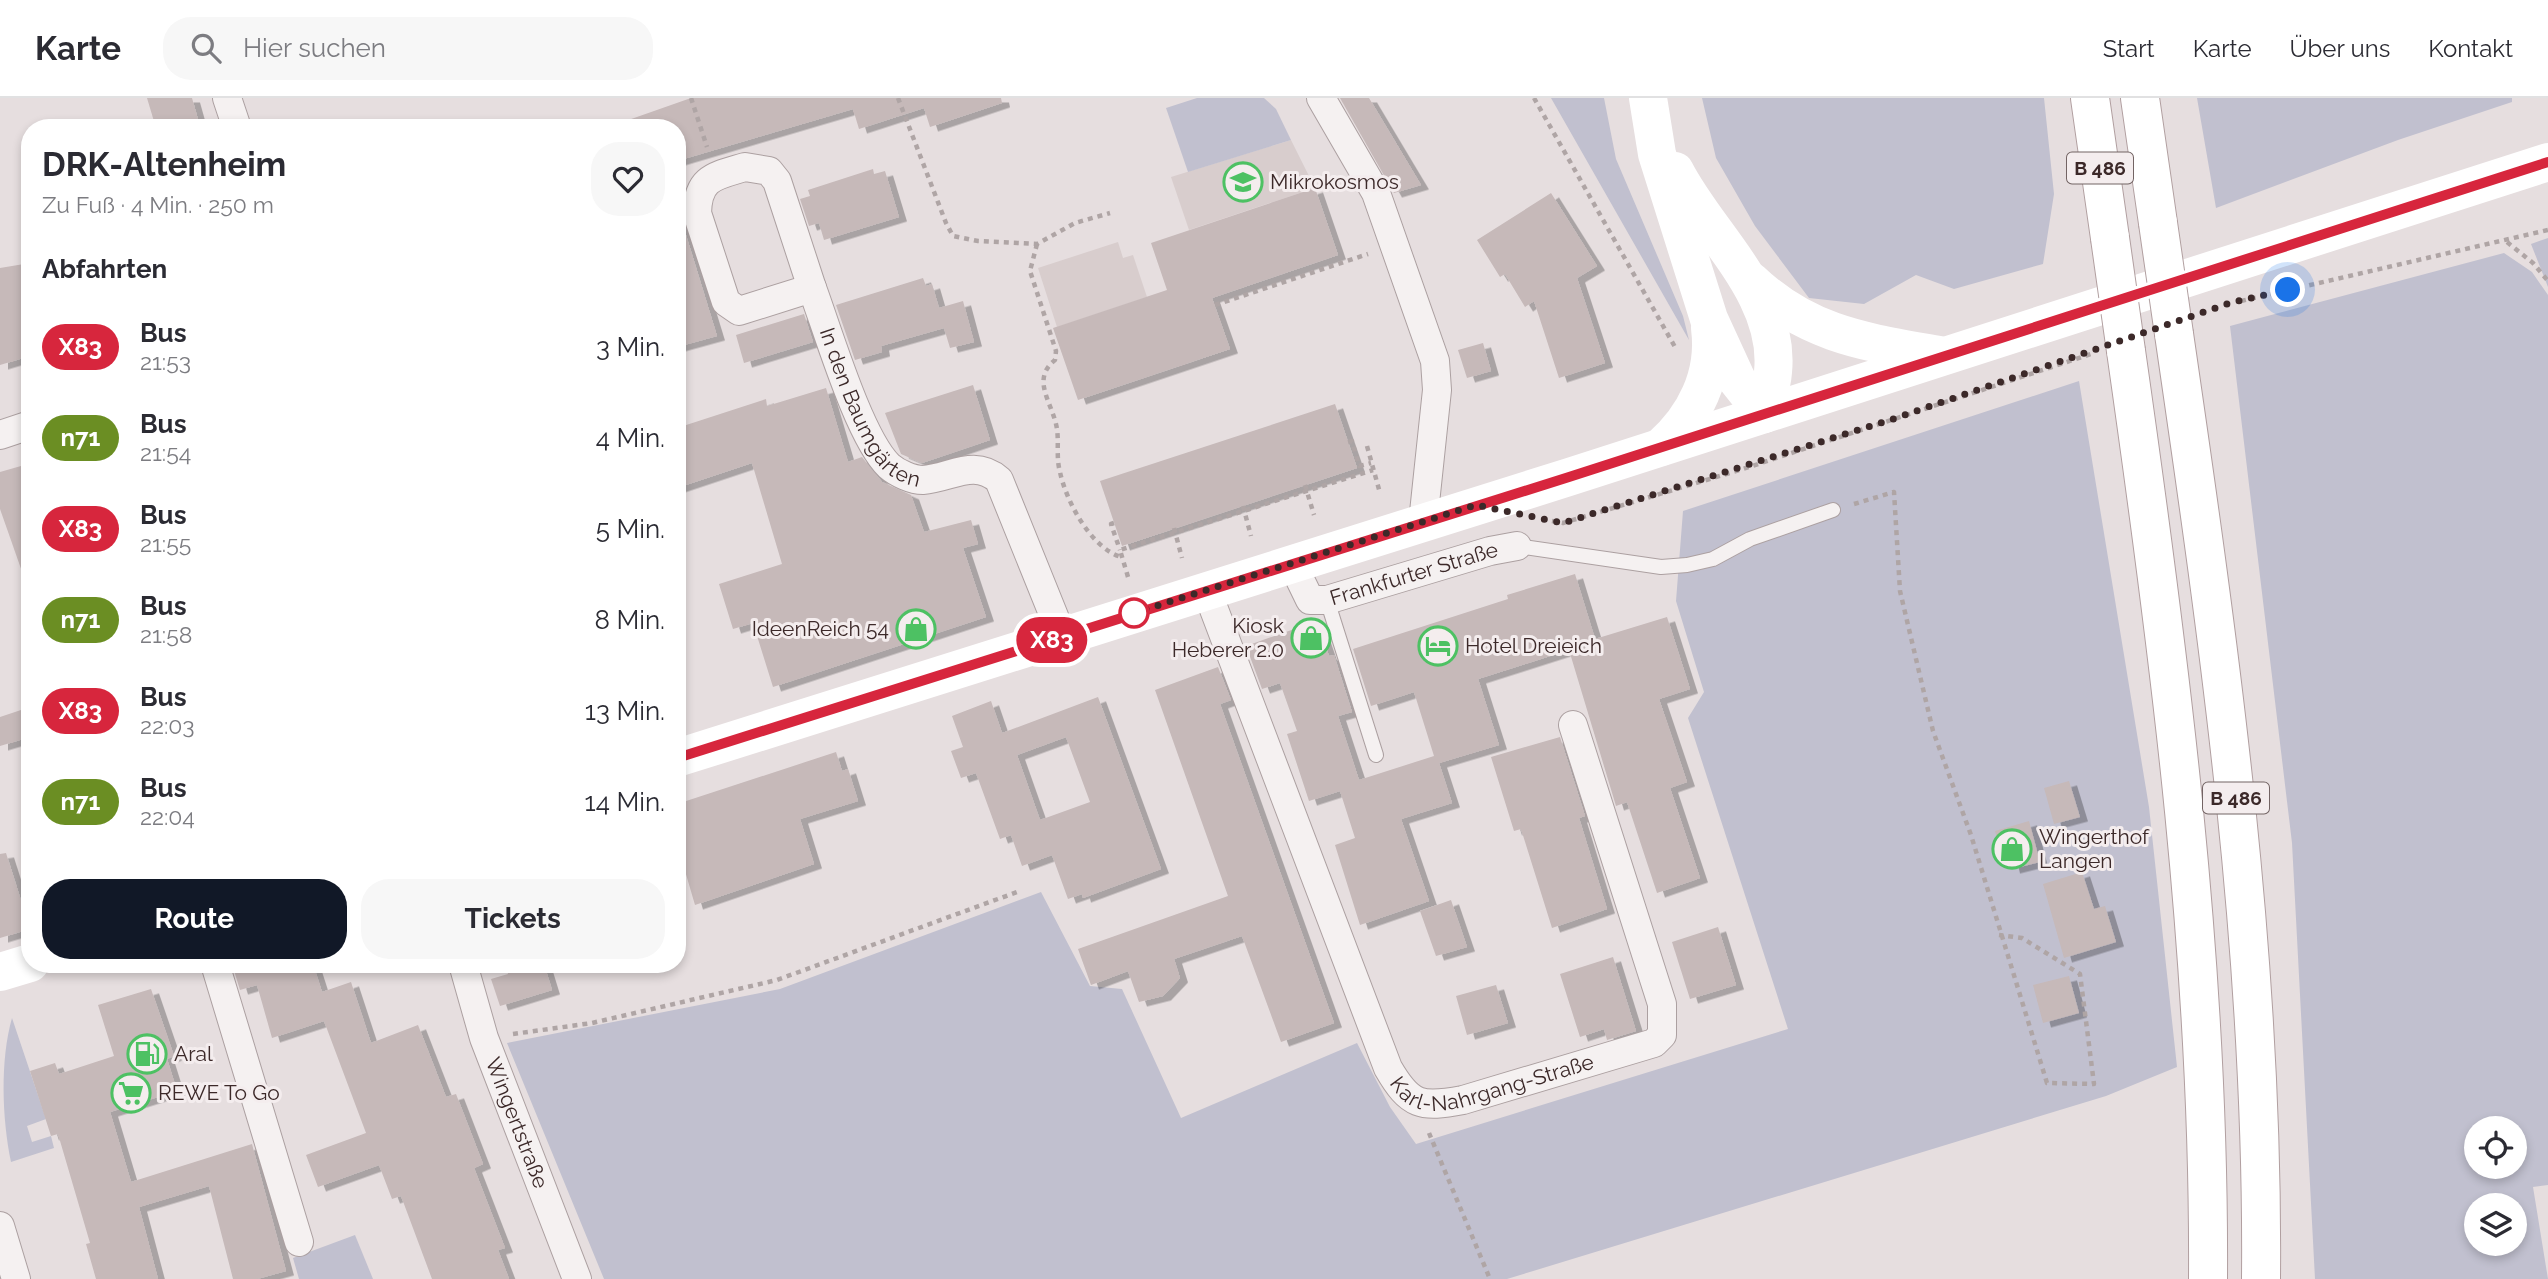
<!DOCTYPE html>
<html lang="de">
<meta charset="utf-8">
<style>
body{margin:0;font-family:Raleway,sans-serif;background:#f7f7f7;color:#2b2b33;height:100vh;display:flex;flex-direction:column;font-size:26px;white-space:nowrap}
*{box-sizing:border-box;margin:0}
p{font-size:23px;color:#7c7c81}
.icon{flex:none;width:38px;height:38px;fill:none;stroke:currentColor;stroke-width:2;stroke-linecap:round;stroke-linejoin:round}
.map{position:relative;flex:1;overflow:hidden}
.panel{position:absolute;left:21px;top:21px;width:665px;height:854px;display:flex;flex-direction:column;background:#fff;border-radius:28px;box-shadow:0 4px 10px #0003}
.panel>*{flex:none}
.badge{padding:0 14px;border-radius:23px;font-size:24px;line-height:46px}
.tools{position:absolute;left:2464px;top:1018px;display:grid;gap:14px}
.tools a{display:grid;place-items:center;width:63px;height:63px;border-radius:50%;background:#fff;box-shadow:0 4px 10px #0003;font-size:35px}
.you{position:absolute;width:35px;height:35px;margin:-18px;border:5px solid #fff;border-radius:50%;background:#1a73e8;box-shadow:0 0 0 10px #1a73e833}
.map>.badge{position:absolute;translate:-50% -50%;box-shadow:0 0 0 4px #fff}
h2{padding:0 21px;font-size:26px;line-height:63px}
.round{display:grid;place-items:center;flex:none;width:74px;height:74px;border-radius:28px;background:#f7f7f7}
.overview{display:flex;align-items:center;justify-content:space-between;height:119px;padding:0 21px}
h1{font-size:33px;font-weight:700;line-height:52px}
.action{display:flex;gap:14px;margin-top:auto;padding:14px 21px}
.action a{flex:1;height:80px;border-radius:28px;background:#111827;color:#fff;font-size:28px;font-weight:700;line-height:80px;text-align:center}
.action a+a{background:#f7f7f7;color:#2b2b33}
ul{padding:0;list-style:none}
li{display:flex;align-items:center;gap:21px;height:91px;padding:0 21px}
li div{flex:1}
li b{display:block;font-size:26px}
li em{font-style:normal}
li .badge{min-width:77px;font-weight:700;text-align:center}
header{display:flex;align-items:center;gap:42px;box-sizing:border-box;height:98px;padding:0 35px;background:#fff;border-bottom:2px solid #e1e1e2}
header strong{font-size:33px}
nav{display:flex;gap:38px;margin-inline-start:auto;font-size:24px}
.search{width:490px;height:63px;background:#f7f7f7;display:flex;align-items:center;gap:18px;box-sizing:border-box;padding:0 24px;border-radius:28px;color:#7c7c81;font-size:26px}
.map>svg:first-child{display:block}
</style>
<header>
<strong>Karte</strong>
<div class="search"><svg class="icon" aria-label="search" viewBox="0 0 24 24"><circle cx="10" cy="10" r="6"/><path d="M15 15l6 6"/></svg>Hier suchen</div>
<nav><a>Start</a><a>Karte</a><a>Über uns</a><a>Kontakt</a></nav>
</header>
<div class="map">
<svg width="2548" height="1181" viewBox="0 0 2548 1181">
<defs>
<filter id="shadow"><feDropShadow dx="8" dy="4.5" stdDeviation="0" flood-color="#0004"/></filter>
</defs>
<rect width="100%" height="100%" fill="#e6dedf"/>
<g fill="#d8cdcd">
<path d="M1291 42 1315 90 1189 132 1171 79Z"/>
<path d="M1118 144 1123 160 1133 157 1147 199 1057 229 1038 170Z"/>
</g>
<g fill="#c1c0cf" fill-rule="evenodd">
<path d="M1197 0H1264L1276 11 1291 42 1188 74 1166 10Z"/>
<path d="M1551 0H1604L1616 61 1683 218 1689 242Z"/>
<path d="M1702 0H2044L2054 96 2043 166 1954 191 1916 177 1864 206 1809 200 1755 128 1716 60Z"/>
<path d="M2197 0H2512V4L2398 42 2216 110Z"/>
<path d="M2548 140V189L2531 146Z"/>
<path d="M2504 155 2532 174 2548 197V1087L2533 1089 2548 1181H2315L2292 745 2230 228ZM2476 1031H2515V1069H2476ZM2476 1108H2515V1146H2476Z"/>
<path d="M2079 283 2149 709 2177 969 2106 998 1507 1181H604L507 945 780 891 1041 794 1090 888 1122 891 1181 1020 1357 945 1390 1009 1416 1046 1788 931 1688 620 1704 594 1676 503 1683 413Z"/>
<path d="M12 920 46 1021 27 1028 32 1044 51 1038 54 1050 11 1064C2 1020 0 962 12 920Z"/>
<path d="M355 1137 373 1181H299L293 1160Z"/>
</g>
<g fill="#c6b9b9" fill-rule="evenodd" filter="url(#shadow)">
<path d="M147 0H192L199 25 185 30H156Z"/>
<path d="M691 0H1001L1002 5 930 29 924 10 859 31 853 11 677 63V30H618L617 26Z"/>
<path d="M1340 0H1369L1421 87 1394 95Z"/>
<path d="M873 71 874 76 885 73 899 119 824 142 819 125 809 128 800 101 810 98 808 92Z"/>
<path d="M1315 90 1338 157 1212 200 1230 251 1078 302 1053 230 1167 192 1151 145Z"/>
<path d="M1551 95 1597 168 1577 180 1605 265 1559 280 1534 203 1525 209 1505 176 1500 179 1477 142Z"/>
<path d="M677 124H682L717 238 677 249Z"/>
<path d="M30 165V258L0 267V170Z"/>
<path d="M923 180 926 188 932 186 939 210 963 203 974 244 950 250 944 230 881 248 882 254 855 262 836 207Z"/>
<path d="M804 216 813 244 744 265 736 237Z"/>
<path d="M1483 245 1491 273 1467 280 1458 252Z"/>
<path d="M973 287 990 342 922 365 901 356 885 315Z"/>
<path d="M826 290 848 364 862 359 882 384 911 397 924 434 971 422 978 446 963 450 986 519 773 589 753 525 733 531 719 486 782 466 752 365 677 390V330L766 301 767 308Z"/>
<path d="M1335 306 1357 370 1122 448 1100 383Z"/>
<path d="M21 368 30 396V484L26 485 0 411V374Z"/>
<path d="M1575 476 1595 541 1667 519 1690 591 1659 601 1687 684 1670 690 1700 780 1657 795 1627 704 1616 708 1569 552 1478 581 1499 647 1439 665 1452 705 1401 721 1429 803 1360 827 1335 747 1355 740 1340 693 1309 703 1287 636 1297 633 1280 585 1262 591 1246 548 1317 523 1329 558 1334 557 1352 614 1338 618 1359 682 1434 658 1414 594 1371 608 1353 551 1508 501 1507 497Z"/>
<path d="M1218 569 1231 602 1220 606 1334 925 1281 944 1242 838 1174 861 1180 880 1163 898 1139 904 1128 873 1091 887 1078 851 1228 798 1155 592Z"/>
<path d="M1098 599 1161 771 1083 800 1082 796 1068 801 1052 757 1022 768 1011 737 1000 741 976 675 961 680 951 653 963 649 952 618 991 603 1002 635ZM1066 639 1090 704 1040 722 1017 657Z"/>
<path d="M30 609V639L0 648V619Z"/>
<path d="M1560 639 1585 718 1579 720 1607 811 1552 830 1521 731 1514 733 1491 659Z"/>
<path d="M836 654 842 673 848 671 858 703 800 721 814 766 695 807 683 766 677 768V706Z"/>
<path d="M2069 683 2080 719 2054 726 2044 690Z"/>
<path d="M2029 723 2040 764 2012 771 2010 762 2004 764 1995 733Z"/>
<path d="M6 755 30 831 0 840V756Z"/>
<path d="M2082 774 2094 811 2105 808 2116 844 2064 860 2043 786Z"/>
<path d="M1451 802 1467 849 1436 858 1420 813Z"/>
<path d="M1718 829 1736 887 1690 901 1672 844Z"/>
<path d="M1613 859 1636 933 1607 942 1604 931 1580 939 1560 876Z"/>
<path d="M232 866H313L322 894 351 884 371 945 418 927 446 999 456 996 483 1066 474 1070 505 1150 498 1152 509 1181H432L401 1098 392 1101 379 1067 318 1089 306 1057 366 1035 324 923 272 940 257 887 240 892Z"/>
<path d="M505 866H544L552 892 500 908 491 881 508 876Z"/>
<path d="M2069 878 2079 915 2043 925 2033 887Z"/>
<path d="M1496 887 1508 925 1467 937 1456 898Z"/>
<path d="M151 891 174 958 167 961 177 993 110 1014 131 1084 252 1046 286 1173 257 1181H233L209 1088 139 1109 158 1181H96L86 1146 90 1145 58 1036 51 1038 30 973 55 965 59 976 114 958 98 907Z"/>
</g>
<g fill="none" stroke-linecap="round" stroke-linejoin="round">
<g stroke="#aca0a1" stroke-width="16">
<g id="service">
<path d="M1517 448 1661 469 1687 467 1713 461 1750 441 1833 412"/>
<path d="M1327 502 1376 657"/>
</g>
</g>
<g stroke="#aca0a1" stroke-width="30">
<g id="minor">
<path d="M227 0 237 30"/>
<path d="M1321 0 1376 95 1435 263 1437 292 1423 424"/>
<path d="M745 69 769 73 777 83 812 190 739 213 726 204 697 115C698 79 715 78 745 69Z"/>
<path id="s1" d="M812 190C828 233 859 339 889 368 897 375 912 382 923 382 951 380 974 360 999 382L1062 538"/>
<path d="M0 337 30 327"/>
<path id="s2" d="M1292 465 1310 502H1327L1490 453 1517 448"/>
<path id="s3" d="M1207 493 1388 970C1410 1008 1421 1010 1463 1002L1654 945 1662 937V906L1573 627"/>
<path d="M215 866 299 1144"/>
<path id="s4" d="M463 866 484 940 577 1181"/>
<path d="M0 1128 16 1181"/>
</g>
</g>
<g stroke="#b19fa0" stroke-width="40">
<g id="primary">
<path d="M2090 0 2110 140"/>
<path d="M2140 0 2158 125"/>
<path d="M2174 236C2220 551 2264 862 2261 1181"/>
<path d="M2126 253C2170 561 2210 869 2208 1181"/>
</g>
</g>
<g stroke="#afa5a5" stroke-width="4.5" stroke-dasharray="5 5" stroke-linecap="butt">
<path d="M691 0 707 49"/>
<path d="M898 0 946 125 953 138 978 143 1037 146 1075 125 1110 115"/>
<path d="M1534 0 1675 249"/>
<path d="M2507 144 2533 165 2548 183"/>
<path d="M1037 146 1030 173 1056 253 1055 262C1030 282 1053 305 1057 331 1059 345 1056 360 1060 374 1066 403 1091 450 1121 459"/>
<path d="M2241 203 2548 132"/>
<path d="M1215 207 1368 156"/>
<path d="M1348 344 1352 343 1359 368 1371 365"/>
<path d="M1367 348 1380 395"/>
<path d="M1305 387 1314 417"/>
<path d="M1854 406 1894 394 1900 493 1933 633 1971 737 2047 985 2094 986 2080 876 2022 840 1999 837"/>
<path d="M1243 408 1251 438"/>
<path d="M1552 423 1563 425 1743 371 2091 256"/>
<path d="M1114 425 1111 426 1120 452"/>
<path d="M1174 430 1182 460"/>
<path d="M1128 479 1120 452 1373 372"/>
<path d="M513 936 592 925 777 882 1017 794"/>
<path d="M1429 1035 1490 1181"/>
</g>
<use href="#service" stroke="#f5f1f1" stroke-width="14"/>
<use href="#minor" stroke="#f5f1f1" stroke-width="28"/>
<g stroke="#fff" stroke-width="38">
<path d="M1648 0 1657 56 1709 221 1737 282 1764 316"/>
<path d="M1675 73C1707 136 1781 196 1773 274 1772 288 1767 303 1764 316"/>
<path d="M1751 183C1808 237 1866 244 1939 257"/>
<path d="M1661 349C1695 319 1716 277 1710 230"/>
<path d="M677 660 1569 379 2548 64"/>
<path d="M0 874 30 865"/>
</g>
<use href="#primary" stroke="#fff" stroke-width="38"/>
<g stroke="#b19fa0" stroke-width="40" stroke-linecap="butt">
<g id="primary-bridge">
<path d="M2158 125 2174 236"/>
<path d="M2110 140 2126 253"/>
</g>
</g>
<use href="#primary-bridge" stroke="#fff" stroke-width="38"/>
</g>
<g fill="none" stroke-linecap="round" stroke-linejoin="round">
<g stroke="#fff" stroke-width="16">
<path id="line" d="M677 660 1569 379 2548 64"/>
</g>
<use href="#line" stroke="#d7263d" stroke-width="10"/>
<path stroke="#3c2929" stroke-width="7" stroke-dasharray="0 12.6" d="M1134 515 1476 407 1563 425 1893 321 2233 204 2288 192"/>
</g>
<defs>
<g id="school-ring" transform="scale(2.0125)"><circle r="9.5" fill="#f4edee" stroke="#4dc163" stroke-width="1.5"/><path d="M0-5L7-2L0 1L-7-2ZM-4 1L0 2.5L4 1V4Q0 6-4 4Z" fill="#4dc163"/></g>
<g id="shop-ring" transform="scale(2.0125)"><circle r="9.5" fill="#f4edee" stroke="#4dc163" stroke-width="1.5"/><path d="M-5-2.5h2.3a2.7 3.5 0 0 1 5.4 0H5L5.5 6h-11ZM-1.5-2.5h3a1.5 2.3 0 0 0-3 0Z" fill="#4dc163"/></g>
<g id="hotel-ring" transform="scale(2.0125)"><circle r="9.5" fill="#f4edee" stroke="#4dc163" stroke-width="1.5"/><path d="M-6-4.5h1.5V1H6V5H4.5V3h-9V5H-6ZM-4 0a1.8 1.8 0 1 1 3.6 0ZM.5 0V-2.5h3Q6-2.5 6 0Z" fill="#4dc163"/></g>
<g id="fuel-ring" transform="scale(2.0125)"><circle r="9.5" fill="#f4edee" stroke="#4dc163" stroke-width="1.5"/><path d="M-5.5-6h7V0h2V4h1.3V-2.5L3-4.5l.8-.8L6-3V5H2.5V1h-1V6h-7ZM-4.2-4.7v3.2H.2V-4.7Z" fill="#4dc163"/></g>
<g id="supermarket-ring" transform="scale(2.0125)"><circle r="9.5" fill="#f4edee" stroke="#4dc163" stroke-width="1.5"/><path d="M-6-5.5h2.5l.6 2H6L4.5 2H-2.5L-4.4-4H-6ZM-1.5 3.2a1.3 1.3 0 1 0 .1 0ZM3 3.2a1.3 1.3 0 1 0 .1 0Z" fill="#4dc163"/></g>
</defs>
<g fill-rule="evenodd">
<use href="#school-ring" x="1243" y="84"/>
<use href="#shop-ring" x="916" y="531"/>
<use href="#shop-ring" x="1311" y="540"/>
<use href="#hotel-ring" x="1438" y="548"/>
<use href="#shop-ring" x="2012" y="751"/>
<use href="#fuel-ring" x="147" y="956"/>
<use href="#supermarket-ring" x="131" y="995"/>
</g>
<circle fill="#fff" stroke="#d7263d" stroke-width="3.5" cx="1134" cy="515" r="14"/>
<g text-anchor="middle" stroke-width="6" stroke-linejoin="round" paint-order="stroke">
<g fill="#f4edee" stroke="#736464" stroke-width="2">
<rect x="2067" y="54.5" width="66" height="31" rx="5"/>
<rect x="2203" y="684.5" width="66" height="31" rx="5"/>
</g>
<g font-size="19" font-weight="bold" fill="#3c2929">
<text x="2100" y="77">B 486</text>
<text x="2236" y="707">B 486</text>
</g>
<g font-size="21" fill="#3c2929" stroke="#f4edee" text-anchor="start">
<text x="1270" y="91">Mikrokosmos</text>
<text x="1284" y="535" text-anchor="end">Kiosk<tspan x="1284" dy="24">Heberer 2.0</tspan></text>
<text x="889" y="538" text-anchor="end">IdeenReich 54</text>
<text x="1465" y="555">Hotel Dreieich</text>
<text x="2039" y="746">Wingerthof<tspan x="2039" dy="24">Langen</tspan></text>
<text x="174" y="963">Aral</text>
<text x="158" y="1002">REWE To Go</text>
</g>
<g font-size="21" fill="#3c2929" stroke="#f4edee">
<text dy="7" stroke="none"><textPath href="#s1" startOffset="136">In den Baumgärten</textPath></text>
<text dy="7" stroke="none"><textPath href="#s2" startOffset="149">Frankfurter Straße</textPath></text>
<text dy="7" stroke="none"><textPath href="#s3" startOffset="630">Karl-Nahrgang-Straße</textPath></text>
<text dy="7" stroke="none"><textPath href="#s4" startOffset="168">Wingertstraße</textPath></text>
</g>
</g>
</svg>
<div class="tools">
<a><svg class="icon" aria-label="locate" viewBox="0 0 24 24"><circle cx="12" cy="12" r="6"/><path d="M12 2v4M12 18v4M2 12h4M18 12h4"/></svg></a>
<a><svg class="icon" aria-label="layers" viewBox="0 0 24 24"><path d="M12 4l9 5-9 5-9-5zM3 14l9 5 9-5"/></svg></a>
</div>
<div class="you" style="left:2288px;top:192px"></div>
<b class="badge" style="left:1052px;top:542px;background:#d7263d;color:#fff">X83</b>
<section class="panel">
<div class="overview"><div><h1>DRK-Altenheim</h1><p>Zu Fuß · 4 Min. · 250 m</p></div><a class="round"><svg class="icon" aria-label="heart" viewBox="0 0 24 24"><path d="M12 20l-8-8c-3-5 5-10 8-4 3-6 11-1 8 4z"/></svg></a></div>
<h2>Abfahrten</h2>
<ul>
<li><span class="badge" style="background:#d7263d;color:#fff">X83</span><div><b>Bus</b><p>21:53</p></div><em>3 Min.</em></li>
<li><span class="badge" style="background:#6b8e23;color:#fff">n71</span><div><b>Bus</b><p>21:54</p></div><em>4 Min.</em></li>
<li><span class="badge" style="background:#d7263d;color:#fff">X83</span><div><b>Bus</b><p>21:55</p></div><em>5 Min.</em></li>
<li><span class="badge" style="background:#6b8e23;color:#fff">n71</span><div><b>Bus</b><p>21:58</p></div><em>8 Min.</em></li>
<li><span class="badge" style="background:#d7263d;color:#fff">X83</span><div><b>Bus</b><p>22:03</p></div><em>13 Min.</em></li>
<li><span class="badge" style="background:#6b8e23;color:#fff">n71</span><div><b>Bus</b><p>22:04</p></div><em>14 Min.</em></li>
</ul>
<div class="action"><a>Route</a><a>Tickets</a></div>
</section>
</div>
